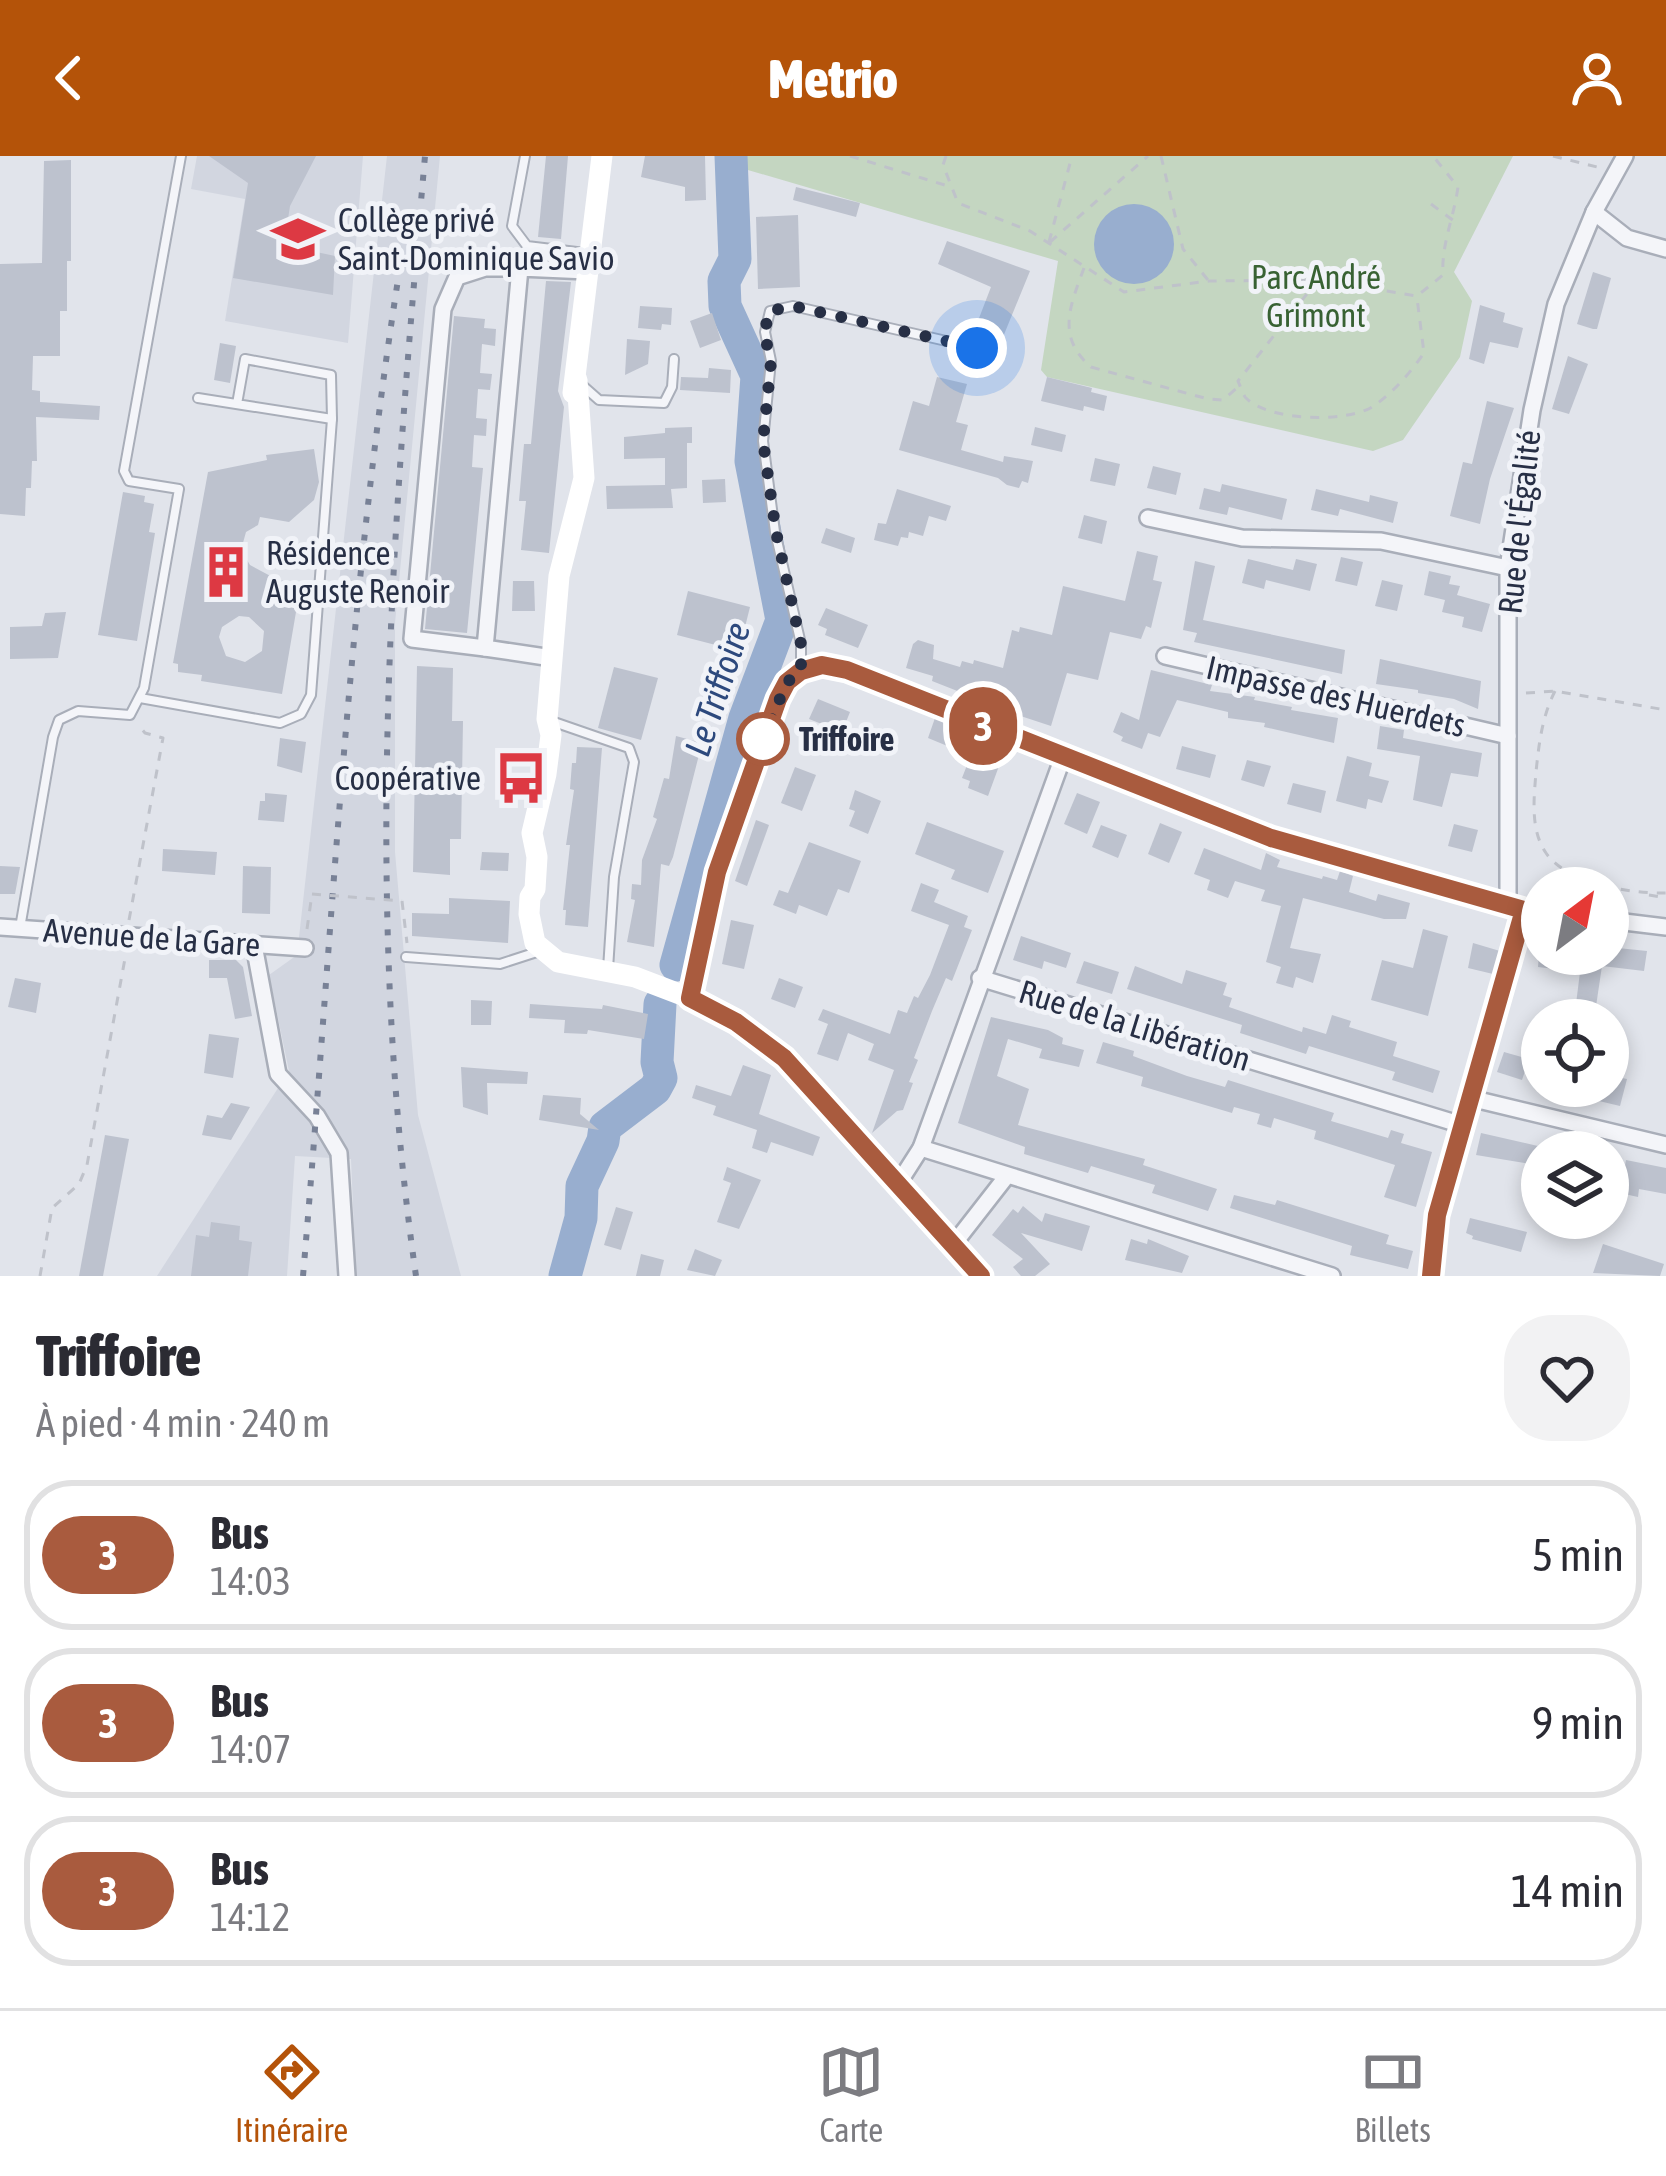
<!DOCTYPE html>
<html lang="fr">
<meta charset="utf-8">
<style>
body{margin:0;font-family:"Asap Condensed",sans-serif;background:#f2f2f3;color:#2b2b33;height:100vh;display:flex;flex-direction:column;font-size:45px;white-space:nowrap}
*{box-sizing:border-box;margin:0}
p{font-size:39px;color:#7c7c81}
.icon{flex:none;width:66px;height:66px;fill:none;stroke:currentColor;stroke-width:2;stroke-linecap:round;stroke-linejoin:round}
.map{position:relative;height:1120px;overflow:hidden}
.drawer{display:flex;flex-direction:column;background:#fff;flex:1}
.drawer>*{flex:none}
.badge{padding:0 24px;border-radius:39px;font-size:42px;line-height:78px}
.needle{width:78px;rotate:32deg}
.controls{position:absolute;left:1521px;top:711px;display:grid;gap:24px}
.controls a{display:grid;place-items:center;width:108px;height:108px;border-radius:50%;background:#fff;box-shadow:0 6px 18px #0003;font-size:60px}
.you{position:absolute;width:60px;height:60px;margin:-30px;border:9px solid #fff;border-radius:50%;background:#1a73e8;box-shadow:0 0 0 18px #1a73e833}
.map>.badge{position:absolute;translate:-50% -50%;box-shadow:0 0 0 6px #fff}
.round{display:grid;place-items:center;flex:none;width:126px;height:126px;border-radius:48px;background:#f2f2f3}
.head{display:flex;align-items:center;justify-content:space-between;height:204px;padding:0 36px}
h1{font-size:57px;font-weight:800;line-height:90px}
ul{padding:0;list-style:none}
li{display:flex;align-items:center;gap:36px;height:150px;margin:0 24px 18px;padding:0 12px;border:6px solid #e1e1e2;border-radius:48px}
li div{flex:1}
li b{display:block;font-size:45px}
li em{font-style:normal}
li .badge{min-width:132px;font-weight:700;text-align:center}
header{display:flex;justify-content:space-between;align-items:center;height:156px;padding:0 36px;background:#b45309;color:#fff;font-size:54px;font-weight:800}
.tabs{display:flex;justify-content:space-around;align-items:center;height:168px;border-top:3px solid #e1e1e2;background:#fff;font-size:33px;color:#7c7c81}
.tabs a{display:grid;justify-items:center;gap:6px}
.tabs .current{color:#b45309}
.map>svg:first-child{display:block}
</style>
<header><svg class="icon" aria-label="back" viewBox="0 0 24 24"><path d="M15 5l-7 7 7 7"/></svg>Metrio<svg class="icon" aria-label="person" viewBox="0 0 24 24"><circle cx="12" cy="8" r="4"/><path d="M4 21q1-7 8-7t8 7"/></svg></header>
<div class="map">
<svg width="1666" height="1120" viewBox="0 0 1666 1120">
<rect width="100%" height="100%" fill="#e1e4eb"/>
<g fill="#d2d6e0">
<path d="M197 0H363L348 187 225 165 245 43 191 33Z"/>
<path d="M387 0H440L395 467V696L418 959 461 1120H356L351 1003 295 1000 287 1120H157L289 915 269 819 297 799Z"/>
</g>
<path fill="#c4d6c1" d="M732 0H1513L1454 116 1472 145 1460 201 1403 284 1373 295 1047 221 1041 214 1058 105 731 9Z"/>
<circle fill="#98aecf" cx="1134" cy="88" r="40"/>
<g fill="none" stroke-linecap="round" stroke-linejoin="round">
<g stroke="#98aecf" stroke-width="33">
<path d="M676 809 745 562 782 464 751 305 757 220 725 150 724 125 735 103 731 0"/>
<path d="M565 1120 581 1062 582 1030 603 985 605 971 655 933 661 922 657 906 660 848"/>
</g>
</g>
<g fill="#bdc2ce" fill-rule="evenodd">
<path d="M209 0H316L290 50 284 89 335 100 333 139 233 122 248 27Z"/>
<path d="M546 0H568L561 83 538 81Z"/>
<path d="M645 0H705L706 44 685 45V31L641 21Z"/>
<path d="M71 4V105H67V155H60V200H33L32 234 40 235V246L100 250 99 264 36 261 37 305H32L31 332H26L25 360 0 358V108L42 107 44 5Z"/>
<path d="M796 31 860 47 856 61 793 44Z"/>
<path d="M798 59 800 131 758 133 756 61Z"/>
<path d="M947 85 1030 115 1003 181 976 170 991 131 938 108Z"/>
<path d="M1593 116 1611 122 1597 173H1593L1577 168Z"/>
<path d="M546 125 571 126 558 235 564 251 549 397 521 394 526 345H519L524 288H531Z"/>
<path d="M1480 149 1505 157 1503 166 1523 172 1518 192 1490 186 1484 208 1469 203Z"/>
<path d="M640 150 672 152 671 169 662 168 661 174 638 172Z"/>
<path d="M712 157 721 184 700 192 690 165Z"/>
<path d="M454 160 485 163 484 172 496 173 495 190 482 188 480 217 492 218 490 234 478 233 476 262 487 263 486 280 474 279 472 311 483 312 467 477 425 473Z"/>
<path d="M627 183 650 185 648 208 625 219Z"/>
<path d="M220 187 236 190 230 227 214 224Z"/>
<path d="M1568 200 1588 208 1569 258 1552 253Z"/>
<path d="M709 212 731 214 730 237 680 234 681 221 708 222Z"/>
<path d="M937 221 967 228 956 266 968 269 961 294 1003 306 1004 300 1033 305 1028 327 1022 325 1019 332 1007 329 998 322 899 294 913 245 929 250Z"/>
<path d="M1047 221 1092 232 1091 236 1107 240 1104 255 1084 250 1083 255 1041 245Z"/>
<path d="M1487 245 1514 252 1490 323 1480 368 1450 360 1463 306 1472 308Z"/>
<path d="M692 271V287H687V332L671 333 673 352 607 353 606 330 665 329V302L624 303V281L665 277V272Z"/>
<path d="M1035 271 1066 279 1062 296 1031 289Z"/>
<path d="M314 293 319 326 314 344 289 366 260 361 258 369 246 376 241 394 250 409 278 424 292 426 289 444 296 456 282 538 201 525 202 519 178 516V508L173 507 208 316 267 304 266 299ZM239 460 249 461 264 475 262 495 245 506 226 500 219 481 222 471Z"/>
<path d="M1095 302 1120 308 1115 330 1090 325Z"/>
<path d="M1153 310 1181 317 1176 339 1147 332Z"/>
<path d="M725 323 726 346 703 347 702 324Z"/>
<path d="M1222 328 1287 343 1282 364 1229 351 1227 359 1199 353 1204 332 1220 336Z"/>
<path d="M897 333 951 350 946 365 929 360 923 380 909 376 908 382 901 381 898 390 874 384 878 367 886 368Z"/>
<path d="M1316 333 1369 346 1370 339 1398 346 1393 367 1340 353 1338 360 1311 354Z"/>
<path d="M123 336 145 340 144 346 154 348 149 376 155 377 137 485 98 479Z"/>
<path d="M1084 359 1107 365 1102 388 1078 382Z"/>
<path d="M826 372 855 382 851 397 821 387Z"/>
<path d="M1137 395 1158 400 1153 424 1162 426 1151 472 1146 470 1141 483 1110 476 1098 524 1067 517 1051 570 999 553 1000 548 965 538 932 525 933 520 906 512 913 488 918 484 934 489 933 503 960 511 962 505 973 508 974 504 1003 512 1012 474 1019 476 1020 471 1052 479 1063 430 1125 445Z"/>
<path d="M1341 401 1363 406 1357 430 1335 425Z"/>
<path d="M1248 403 1293 414 1296 403 1317 408 1310 435 1266 424 1264 433 1242 427Z"/>
<path d="M1195 405 1215 410 1203 464 1345 494 1342 518 1194 486 1197 477 1183 474Z"/>
<path d="M1429 415 1451 420 1449 428 1460 430 1457 439 1490 448 1482 476 1462 471 1464 461 1442 456 1445 444 1424 439Z"/>
<path d="M1382 424 1403 429 1397 455 1375 450Z"/>
<path d="M513 425H534L535 455H512Z"/>
<path d="M688 435 750 451 739 495 677 479Z"/>
<path d="M826 452 868 469 858 492 825 479 827 473 818 469Z"/>
<path d="M66 456 58 502 10 503V471L42 470 45 457Z"/>
<path d="M1380 503 1481 525 1478 553 1454 543 1418 537V534L1376 528Z"/>
<path d="M417 510 453 512 452 565H463L461 683H450V719L413 716Z"/>
<path d="M614 511 658 522 641 584 598 572Z"/>
<path d="M1151 514 1212 529 1210 535 1255 541 1254 544 1292 551 1291 554 1338 562 1334 587 1264 571 1265 567 1228 562V556L1177 544 1160 581 1148 577 1142 593 1121 585 1123 581 1113 576 1121 556 1139 564Z"/>
<path d="M818 543 850 556 842 576 809 563Z"/>
<path d="M935 562 971 576 962 596 928 582Z"/>
<path d="M1380 570 1404 574 1403 582 1482 597 1478 621 1451 617 1442 651 1413 644 1420 600 1377 593Z"/>
<path d="M676 580 702 587 673 701 669 710 661 708 654 791 627 786 635 744 631 743 632 728 641 729 642 704 657 663 653 661 664 622 669 623Z"/>
<path d="M280 582 306 586 302 617 277 610Z"/>
<path d="M1182 590 1216 599 1210 622 1176 613Z"/>
<path d="M577 591 602 592 588 771 565 769 566 754H563L570 689H566L574 634 570 633 572 607H576Z"/>
<path d="M971 599 999 610 988 640 968 632 970 625 962 622Z"/>
<path d="M1347 600 1372 607 1369 620 1389 625 1382 647 1368 643 1366 653 1336 645Z"/>
<path d="M1247 604 1271 610 1264 631 1241 624Z"/>
<path d="M795 611 816 619 802 655 781 647Z"/>
<path d="M1293 627 1326 635 1321 657 1287 648Z"/>
<path d="M855 634 881 645 868 678 849 670 855 655 849 653Z"/>
<path d="M265 637 287 639 284 666 258 664 260 645H265Z"/>
<path d="M1077 637 1100 646 1087 678 1064 668Z"/>
<path d="M756 664 769 669 747 730 735 725Z"/>
<path d="M927 666 1004 695 988 737 951 723 955 714 915 698Z"/>
<path d="M1160 667 1182 676 1169 707 1148 698Z"/>
<path d="M1454 668 1478 674 1472 696 1448 690Z"/>
<path d="M1101 669 1127 679 1118 702 1092 691Z"/>
<path d="M809 686 861 705 849 737 838 733 827 760 799 749 796 758 773 749 779 734 788 737Z"/>
<path d="M1204 692 1261 714 1266 697 1280 704 1277 711 1322 723 1323 720 1337 724 1340 715 1353 720 1349 736 1376 745 1378 738 1410 747 1406 763H1384L1303 742 1290 792 1321 798 1313 827 1296 821 1293 832 1276 827 1281 811 1266 806 1281 750 1261 745 1265 734 1235 725 1228 742 1207 734 1210 724 1194 718Z"/>
<path d="M163 693 217 696 215 719 162 715Z"/>
<path d="M482 696 509 697 508 715 480 714Z"/>
<path d="M0 710 20 711 15 738H0Z"/>
<path d="M243 710 271 711 270 758 242 757Z"/>
<path d="M921 727 939 734 934 746 968 760 964 771 972 774 952 825 946 822 932 855 914 902 918 904 909 926 913 927 903 954 897 955 872 977 894 914 868 904 874 888 848 877 838 905 817 898 828 868 818 864 823 853 890 878 898 854 907 857 914 840 918 842 930 819 949 769 911 755Z"/>
<path d="M449 742 510 745 508 787 412 780V757L449 758Z"/>
<path d="M731 764 754 769 744 813 722 808Z"/>
<path d="M1423 773 1448 780 1428 860 1371 844 1382 804 1413 812Z"/>
<path d="M1021 780 1071 797 1066 812 1044 805 1042 813 1013 804Z"/>
<path d="M1473 787 1500 795 1493 818 1468 812Z"/>
<path d="M1608 791 1647 795 1644 815 1602 810 1595 857 1575 856 1580 816 1538 811 1539 798H1608Z"/>
<path d="M209 804H236L243 811 252 860 235 863 227 822H209Z"/>
<path d="M1084 805 1119 816 1112 838 1076 827Z"/>
<path d="M1135 810 1182 828 1186 814 1227 827 1223 839 1232 842 1229 851 1302 876 1303 871 1326 878 1332 859 1351 865 1349 871 1397 886 1393 900 1440 915 1433 937 1392 924 1395 916 1309 890 1306 898 1240 877 1242 869 1127 833Z"/>
<path d="M15 822 41 827 36 857 8 851Z"/>
<path d="M779 822 803 831 795 852 771 843Z"/>
<path d="M471 844 492 845 491 869H471Z"/>
<path d="M530 848 602 853 603 849 648 858 644 883 588 874 587 878 564 877 565 864 529 862Z"/>
<path d="M991 861 1048 874 1063 882 1062 888 1084 894 1079 911 1039 902 1042 893 1008 883 997 920 1029 933 1018 969 1145 1003 1143 1009 1217 1033 1208 1055 1152 1037 1155 1029 1091 1010 1088 1017 1024 998 1025 991 958 967Z"/>
<path d="M209 878 239 882 233 922 204 917Z"/>
<path d="M1103 886 1134 895 1133 900 1187 920 1225 931 1228 924 1334 957 1331 965 1368 976 1388 982 1391 974 1404 978 1401 987 1432 996 1416 1051 1384 1041 1395 1009 1314 983 1316 975 1274 962 1271 972 1257 968 1260 958 1234 951 1232 957 1141 930 1143 921 1096 907Z"/>
<path d="M1504 896 1529 903 1522 924 1497 916Z"/>
<path d="M743 909 771 919 759 958 820 981 813 1000 771 986 767 997 752 992 757 974 713 959 716 950 692 942 696 929 731 940Z"/>
<path d="M461 911 528 916 527 928 487 927 488 959 463 951Z"/>
<path d="M1608 919 1627 923 1620 950 1599 945 1603 930H1608Z"/>
<path d="M543 939 581 942 580 958 599 974 539 964Z"/>
<path d="M231 947 250 951 231 984 202 979 207 959 222 962Z"/>
<path d="M1481 977 1542 991V1010L1476 999Z"/>
<path d="M105 979 129 983 103 1120H79Z"/>
<path d="M1626 1004 1666 1012V1038L1639 1033 1638 1041 1620 1037Z"/>
<path d="M727 1011 761 1024 739 1073 717 1066 731 1027 723 1024Z"/>
<path d="M1234 1039 1275 1049 1277 1044 1389 1079 1386 1088 1413 1095 1408 1113 1350 1099 1352 1090 1230 1052Z"/>
<path d="M1023 1050 1042 1066 1045 1057 1090 1070 1082 1095 1021 1077 1050 1108 1035 1120H1021L1013 1111 1023 1103 992 1079 1013 1053 1018 1057Z"/>
<path d="M616 1051 633 1056 621 1094 604 1089Z"/>
<path d="M1470 1062 1527 1076 1521 1096 1472 1083 1473 1080 1466 1077Z"/>
<path d="M211 1066 240 1070 239 1084 252 1086 248 1120H191L196 1079 209 1081Z"/>
<path d="M1131 1083 1147 1088 1148 1083 1189 1100 1182 1117 1125 1104Z"/>
<path d="M1603 1088 1664 1108 1660 1120 1593 1117Z"/>
<path d="M695 1093 722 1104 715 1120 687 1114Z"/>
<path d="M641 1098 664 1104 660 1120H636Z"/>
</g>
<g fill="none" stroke-linecap="round" stroke-linejoin="round">
<g stroke="#a9aeb9" stroke-width="12">
<g id="lane">
<path d="M525 0 512 70 527 90 585 97"/>
<path d="M582 229 599 244 664 247 672 231 674 203"/>
<path d="M198 242 332 263 331 219 245 203 237 248"/>
<path d="M801 514V488L775 376 763 285 771 205 765 176 770 155 793 150 977 192"/>
<path d="M140 542 280 567 301 558 311 539 332 263"/>
<path d="M554 566 629 592 634 606 614 721 608 813"/>
<path d="M20 772 53 581 59 564 78 555 130 559 144 532 179 333 129 325 124 315 181 0"/>
<path d="M406 801 500 808 540 795"/>
</g>
</g>
<g stroke="#a9aeb9" stroke-width="20">
<g id="street">
<path d="M1594 56 1627 82 1666 93"/>
<path d="M1148 362 1242 382 1381 385 1508 412"/>
<path d="M485 492 412 483 443 153 457 121 485 112H520"/>
<path d="M1165 500 1508 580"/>
<path d="M552 502 485 492 520 112 587 115"/>
<path d="M1508 751V412L1532 254 1556 148 1594 56 1625 0"/>
<path d="M1608 764 1666 771"/>
<path d="M0 771 305 792"/>
<path d="M254 789 278 918 317 960 339 997 347 1120"/>
<path d="M980 822 1462 969"/>
<path d="M690 842 717 716 778 543C793 513 815 506 847 514L1271 682 1508 751 1542 756"/>
<path d="M1470 942 1666 989"/>
<path d="M921 992 1332 1120"/>
<path d="M898 1028 921 992 1063 601"/>
<path d="M953 1089 1006 1021"/>
<path d="M1431 1120 1437 1059 1524 754"/>
</g>
</g>
<g stroke="#bfc2ca" stroke-width="3" stroke-dasharray="9 9" stroke-linecap="butt">
<path d="M850 0 951 31"/>
<path d="M946 0 943 9 958 47 1030 75 1124 136 1209 125 1319 124 1417 140 1443 119C1441 89 1454 61 1458 31L1433 0"/>
<path d="M1161 0 1183 93 1208 124"/>
<path d="M1553 0 1597 11"/>
<path d="M1431 48 1454 65"/>
<path d="M1049 86 1072 0"/>
<path d="M1050 86 1148 0"/>
<path d="M1084 112C1070 150 1056 181 1091 211L1208 243 1223 244 1238 231"/>
<path d="M1318 124 1238 225C1239 227 1244 241 1246 242 1268 265 1346 267 1372 251 1392 238 1411 216 1424 197L1417 142"/>
<path d="M1346 126 1354 105"/>
<path d="M1555 535C1542 561 1539 587 1536 616 1534 642 1530 674 1546 697 1567 728 1632 738 1666 737"/>
<path d="M1526 537 1555 535 1666 554"/>
<path d="M1649 739 1666 742"/>
<path d="M402 745 407 787"/>
<path d="M129 764 163 582 145 577 139 570"/>
<path d="M307 773 312 738"/>
<path d="M40 1120 52 1052 79 1028 87 1009 126 797"/>
</g>
<use href="#lane" stroke="#f4f5f9" stroke-width="8"/>
<use href="#street" stroke="#f4f5f9" stroke-width="15"/>
<g stroke="#fff" stroke-width="21">
<path d="M577 224 584 322 559 420 547 563 551 579 546 618 532 677 537 701 535 733 530 741 529 758 535 787 558 806 635 821 690 842 736 866 784 902 981 1120"/>
<path d="M573 237 602 0"/>
</g>
<g stroke="#788196" stroke-width="6" stroke-dasharray="6 12" stroke-linecap="butt">
<path d="M303 1120C332 784 347 444 400 111"/>
<path d="M416 1120C362 744 392 376 425 0"/>
</g>
<path stroke="#bfc2ca" stroke-width="3" stroke-dasharray="9 9" stroke-linecap="butt" d="M312 738 402 745"/>
</g>
<g fill="none" stroke-linecap="round" stroke-linejoin="round">
<g stroke="#fff" stroke-width="27">
<path id="line" d="M981 1120 784 902 736 866 690 842 717 716 778 543 787 526 801 515 822 509 847 514 1271 682 1524 754 1437 1059 1431 1120"/>
</g>
<use href="#line" stroke="#a95b3e" stroke-width="18"/>
<path stroke="#272f45" stroke-width="12" stroke-dasharray="0 21.6" d="M763 583 787 526 801 515V488L776 376 763 285 771 206 764 176 770 155 793 150 977 192"/>
</g>
<defs>
<g id="school-bare" transform="scale(4.14)"><path d="M0-5L7-2L0 1L-7-2ZM-4 1L0 2.5L4 1V4Q0 6-4 4Z" fill="#dd3943" stroke="#f1f3f8" stroke-width="2.5" paint-order="stroke"/></g>
<g id="building-bare" transform="scale(4.14)"><path d="M-4-6H4V6H1V3H-1V6H-4ZM-2.5-4.3h1.7v1.8h-1.7ZM.8-4.3h1.7v1.8H.8ZM-2.5-1h1.7V.8h-1.7ZM.8-1h1.7V.8H.8Z" fill="#dd3943" stroke="#f1f3f8" stroke-width="2.5" paint-order="stroke"/></g>
<g id="bus-bare" transform="scale(4.14)"><path d="M-5-6H5V4H4V6H2V4H-2V6H-4V4H-5ZM-3.5-4V0h7V-4ZM-3.5 1.2v1.5H-2V1.2ZM2 1.2v1.5H3.5V1.2Z" fill="#dd3943" stroke="#f1f3f8" stroke-width="2.5" paint-order="stroke"/></g>
</defs>
<g fill-rule="evenodd">
<use href="#school-bare" x="298" y="83"/>
<use href="#building-bare" x="226" y="416"/>
<use href="#bus-bare" x="521" y="622"/>
</g>
<circle fill="#fff" stroke="#a95b3e" stroke-width="6" cx="763" cy="583" r="24"/>
<g text-anchor="middle" stroke-width="10" stroke-linejoin="round" paint-order="stroke">
<g font-size="33" fill="#272f45" stroke="#f1f3f8" text-anchor="start">
<text x="338" y="76">Collège privé<tspan x="338" dy="38">Saint-Dominique Savio</tspan></text>
<text x="266" y="409">Résidence<tspan x="266" dy="38">Auguste Renoir</tspan></text>
<text x="481" y="634" text-anchor="end">Coopérative</text>
</g>
<g font-size="33" fill="#386233" stroke="#f1f3f8">
<text x="1316" y="133">Parc André<tspan x="1316" dy="38">Grimont</tspan></text>
</g>
<g font-size="33" fill="#272f45" stroke="#f1f3f8">
<text transform="translate(1519 366) rotate(-84)" y="12">Rue de l'Égalité</text>
<text transform="translate(1336 540) rotate(13)" y="12">Impasse des Huerdets</text>
<text transform="translate(152 781) rotate(4)" y="12">Avenue de la Gare</text>
<text transform="translate(1135 869) rotate(17)" y="12">Rue de la Libération</text>
</g>
<g font-size="33" font-weight="bold" fill="#272f45" stroke="#f1f3f8" text-anchor="start">
<text x="799" y="595">Triffoire</text>
</g>
<g font-size="36" font-style="italic" fill="#2d497d" stroke="#f1f3f8">
<text transform="translate(717 533) rotate(-72)" y="13">Le Triffoire</text>
</g>
</g>
</svg>
<div class="controls">
<a><svg class="needle" viewBox="-14 -14 28 28"><path d="M0-13l5 13h-10z" fill="#e53935"/><path d="M0 13l5-13h-10z" fill="#7c7c81"/></svg></a>
<a><svg class="icon" aria-label="locate" viewBox="0 0 24 24"><circle cx="12" cy="12" r="6"/><path d="M12 2v4M12 18v4M2 12h4M18 12h4"/></svg></a>
<a><svg class="icon" aria-label="layers" viewBox="0 0 24 24"><path d="M12 4l9 5-9 5-9-5zM3 14l9 5 9-5"/></svg></a>
</div>
<div class="you" style="left:977px;top:192px"></div>
<b class="badge" style="left:983px;top:570px;background:#a95b3e;color:#fff">3</b>
</div>
<section class="drawer">
<div class="head"><div><h1>Triffoire</h1><p>À pied · 4 min · 240 m</p></div><a class="round"><svg class="icon" aria-label="heart" viewBox="0 0 24 24"><path d="M12 20l-8-8c-3-5 5-10 8-4 3-6 11-1 8 4z"/></svg></a></div>
<ul>
<li><span class="badge" style="background:#a95b3e;color:#fff">3</span><div><b>Bus</b><p>14:03</p></div><em>5 min</em></li>
<li><span class="badge" style="background:#a95b3e;color:#fff">3</span><div><b>Bus</b><p>14:07</p></div><em>9 min</em></li>
<li><span class="badge" style="background:#a95b3e;color:#fff">3</span><div><b>Bus</b><p>14:12</p></div><em>14 min</em></li>
</ul>
</section>
<nav class="tabs">
<a class="current"><svg class="icon" aria-label="directions" viewBox="0 0 24 24"><path d="M12 3l9 9-9 9-9-9zM9 14v-3h6M13 9l2 2-2 2"/></svg>Itinéraire</a>
<a><svg class="icon" aria-label="map" viewBox="0 0 24 24"><path d="M3 6l6-2 6 2 6-2v14l-6 2-6-2-6 2zM9 4v14M15 6v14"/></svg>Carte</a>
<a><svg class="icon" aria-label="tickets" viewBox="0 0 24 24"><path d="M3 7h18v10H3zM15 7v10"/></svg>Billets</a>
</nav>
